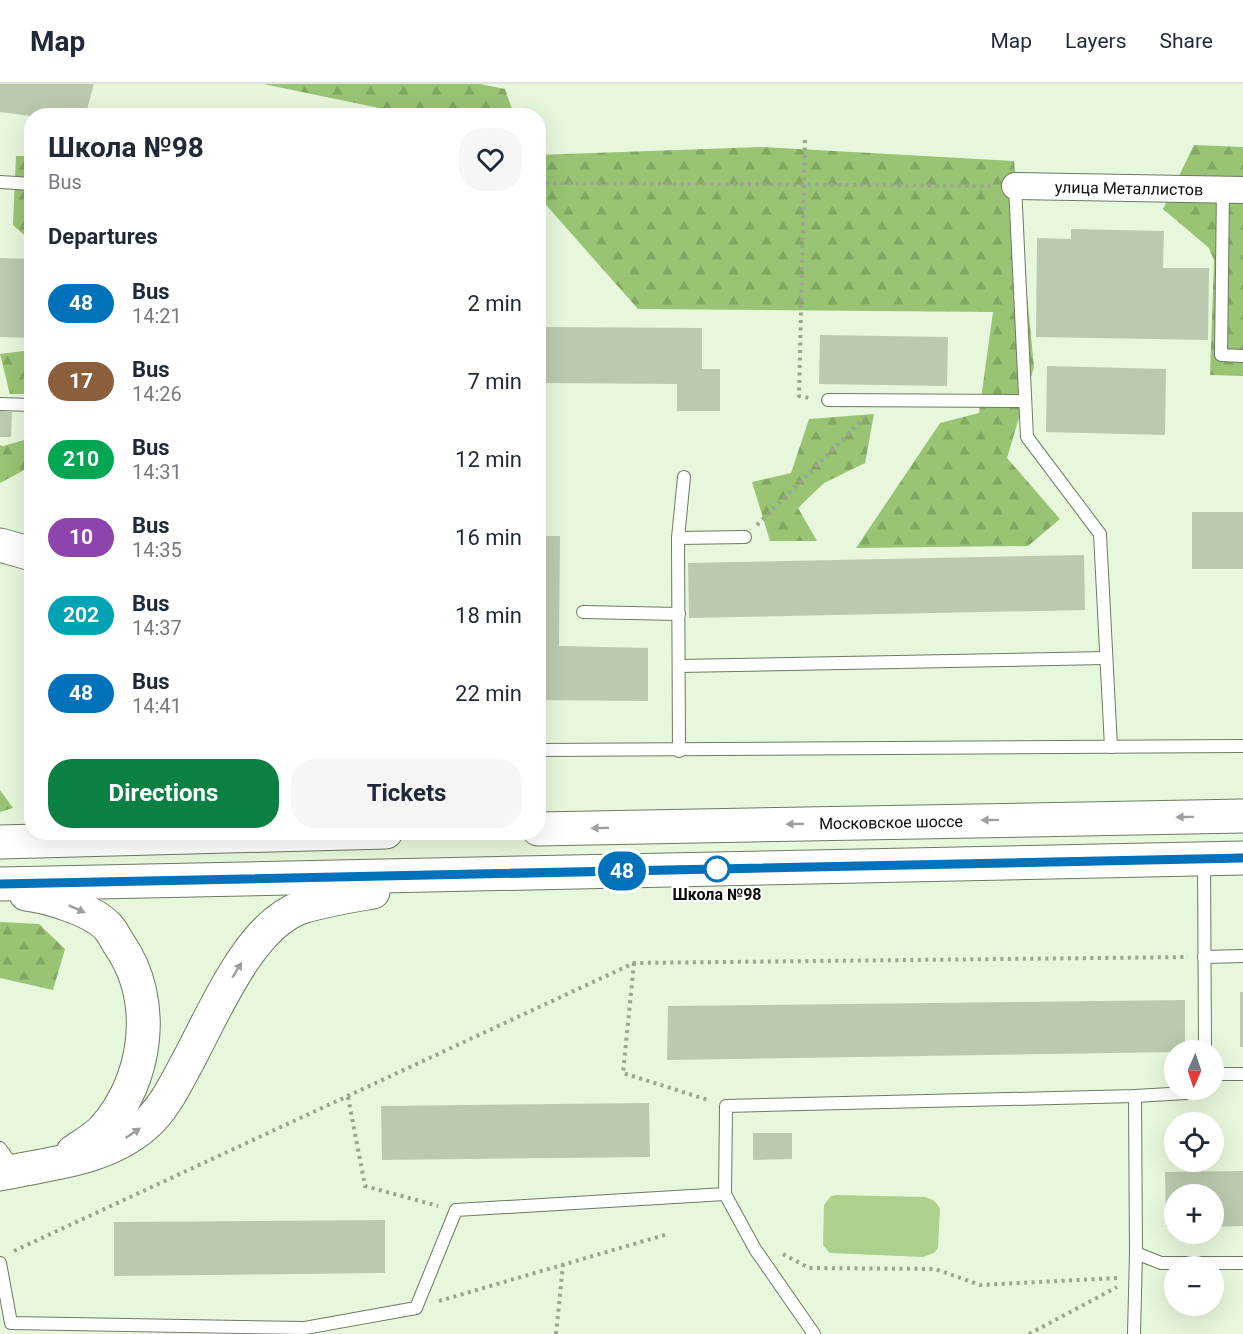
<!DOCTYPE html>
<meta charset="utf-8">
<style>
body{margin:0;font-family:Roboto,sans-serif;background:#f6f6f7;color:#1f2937;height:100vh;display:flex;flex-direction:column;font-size:22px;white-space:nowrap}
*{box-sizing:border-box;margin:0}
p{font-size:20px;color:#747a83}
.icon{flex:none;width:33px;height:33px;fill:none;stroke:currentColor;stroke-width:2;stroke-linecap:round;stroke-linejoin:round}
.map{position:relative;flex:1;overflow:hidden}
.drawer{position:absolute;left:24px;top:24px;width:522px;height:732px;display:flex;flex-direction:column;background:#fff;border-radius:24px;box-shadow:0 6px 24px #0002}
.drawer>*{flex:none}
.badge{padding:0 12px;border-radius:20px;font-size:21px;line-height:39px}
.needle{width:39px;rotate:183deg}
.buttons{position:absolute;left:1164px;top:956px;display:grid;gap:12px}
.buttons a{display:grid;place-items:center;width:60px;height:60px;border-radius:50%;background:#fff;box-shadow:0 6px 24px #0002;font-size:30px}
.map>.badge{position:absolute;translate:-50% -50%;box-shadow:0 0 0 3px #fff}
h2{padding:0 24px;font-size:22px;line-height:54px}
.round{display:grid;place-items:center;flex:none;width:63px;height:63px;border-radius:24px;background:#f6f6f7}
.summary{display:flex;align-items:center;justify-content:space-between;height:102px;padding:0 24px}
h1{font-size:28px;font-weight:700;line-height:45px}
.primary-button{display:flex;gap:12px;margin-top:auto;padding:12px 24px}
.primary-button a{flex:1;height:69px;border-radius:24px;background:#0b8043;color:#fff;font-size:24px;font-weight:700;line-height:69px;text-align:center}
.primary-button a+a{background:#f6f6f7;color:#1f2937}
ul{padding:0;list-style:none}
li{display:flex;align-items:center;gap:18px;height:78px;padding:0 24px}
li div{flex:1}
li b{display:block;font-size:22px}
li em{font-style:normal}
li .badge{min-width:66px;font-weight:700;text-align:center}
header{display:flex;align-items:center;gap:36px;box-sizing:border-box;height:84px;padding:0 30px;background:#fff;border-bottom:2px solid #e0e1e3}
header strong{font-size:28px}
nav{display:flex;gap:33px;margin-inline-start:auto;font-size:21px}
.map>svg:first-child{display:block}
</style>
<header>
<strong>Map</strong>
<nav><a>Map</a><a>Layers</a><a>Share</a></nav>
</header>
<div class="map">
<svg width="1243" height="1250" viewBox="0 0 1243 1250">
<defs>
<pattern id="forest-firs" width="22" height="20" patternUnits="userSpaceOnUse" patternTransform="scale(1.5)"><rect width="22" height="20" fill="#99c474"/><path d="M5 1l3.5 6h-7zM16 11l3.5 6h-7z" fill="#82a763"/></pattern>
</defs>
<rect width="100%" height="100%" fill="#e7f7db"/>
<path fill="#acd18e" d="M836 1111 925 1113C932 1115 937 1118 940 1125L938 1164 934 1169 923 1173 830 1169 823 1161 824 1121 831 1112Z"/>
<g fill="url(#forest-firs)">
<path d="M263 0H480L505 5 514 31H413Z"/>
<path d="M1194 61 1243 63V292L1210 291 1214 176 1209 164 1163 125Z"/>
<path d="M760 63 1014 77 1034 283 1007 374 1060 435 1028 462 856 464 940 339 979 329 993 228 638 225 539 113 538 71Z"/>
<path d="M16 72H31V157L13 141Z"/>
<path d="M31 266V310H10L0 270Z"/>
<path d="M874 330 865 379 824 399 798 424 817 457H770L752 398 791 389 809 335Z"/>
<path d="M31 354V374L28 384 0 399V361L3 362Z"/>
<path d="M0 706 13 724 0 728Z"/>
<path d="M0 838 39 840 65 865 53 906 0 894Z"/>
</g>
<g fill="#bacaaf">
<path d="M0 0H94L85 32H31L0 28Z"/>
<path d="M1071 145 1164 147 1163 184H1209L1208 256 1036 253 1037 154 1071 155Z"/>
<path d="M0 174 32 175V254L0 253Z"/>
<path d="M541 243 702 244V285H720V327H677V300L541 299Z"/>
<path d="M820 251 948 253 947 302 819 300Z"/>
<path d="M1047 282 1166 285 1165 351 1046 348Z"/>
<path d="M0 327 12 328 11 353H0Z"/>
<rect x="1192" y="428" width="51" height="57"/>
<path d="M538 452H560L559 562 648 564V617L538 616Z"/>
<path d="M1084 471 1085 526 689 534 688 479Z"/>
<rect x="1240" y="908" width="3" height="55"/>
<path d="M1185 916V966H1174V968L667 976 668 922Z"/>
<path d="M649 1019 650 1073 382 1076 381 1022Z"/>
<path d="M753 1049H792V1075L753 1076Z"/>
<path d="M1243 1087V1142L1214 1143V1110H1174V1143H1166L1165 1088Z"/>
<path d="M385 1136V1189L114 1192V1138Z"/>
</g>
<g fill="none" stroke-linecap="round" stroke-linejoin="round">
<g stroke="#6d7b62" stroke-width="14">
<g id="service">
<path d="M0 98 32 100"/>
<path d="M1015 102 1027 353 1100 450 1111 663"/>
<path d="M1223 106 1221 271 1243 272"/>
<path d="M828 316 1025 317"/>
<path d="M0 320 32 321"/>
<path d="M678 454 684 393"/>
<path d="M583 528 679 530"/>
<path d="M679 582 1106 574"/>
<path d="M538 666 1243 662"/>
<path d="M679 667 678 454 745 453"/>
<path d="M1204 775 1205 966"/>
<path d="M1204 873 1243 872"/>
<path d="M1214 990H1243"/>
<path d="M1135 1012 1136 1169 1161 1179H1243"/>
<path d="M0 1064 15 1085"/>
<path d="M725 1110 755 1165 814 1250"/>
<path d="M0 1179 11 1239 305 1244 416 1224 456 1126 725 1110 726 1022 1135 1012 1187 1009 1191 1005"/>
<path d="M1134 1250 1136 1169"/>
</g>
</g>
<g stroke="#6d7b62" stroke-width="28">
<path id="minor" d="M1015 102 1243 106"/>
</g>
<g stroke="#6d7b62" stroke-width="35">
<g id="primary">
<path d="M0 461 32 470"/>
<path d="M538 745 1243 732"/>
<path d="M0 758 386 748"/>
<path d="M0 800 1243 774"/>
<path d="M26 810C47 812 91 826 106 841 112 846 115 854 119 860 158 916 148 996 103 1046 95 1054 83 1061 73 1068"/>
<path d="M0 1090C50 1079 105 1076 145 1041 164 1025 176 999 188 977 213 931 249 841 302 823 325 816 350 812 373 808"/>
</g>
</g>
<g stroke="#9aa691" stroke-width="4" stroke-dasharray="3 4.5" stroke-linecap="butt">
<path d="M805 56 799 312 810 314"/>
<path d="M538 99 991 102"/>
<path d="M757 441 864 334"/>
<path d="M634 879 623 989 708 1016"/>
<path d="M348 1013 365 1102 438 1122"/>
<path d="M14 1167 634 879 1188 873"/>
<path d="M783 1170 809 1184 935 1185 980 1201 1117 1194"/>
<path d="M439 1217 668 1150"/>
<path d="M556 1250 563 1181"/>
<path d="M1029 1250 1117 1203"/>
</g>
<use href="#service" stroke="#fff" stroke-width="12"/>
<use href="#minor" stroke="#fff" stroke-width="26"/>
<use href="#primary" stroke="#fff" stroke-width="33"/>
</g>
<defs><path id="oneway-solid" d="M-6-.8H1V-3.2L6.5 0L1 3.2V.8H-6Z" transform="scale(1.5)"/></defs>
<g fill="#9d9f9b">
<use href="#oneway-solid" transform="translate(1185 733) rotate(179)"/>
<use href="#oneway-solid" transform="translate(990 736) rotate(179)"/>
<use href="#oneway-solid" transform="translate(795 740) rotate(179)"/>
<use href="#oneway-solid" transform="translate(600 744) rotate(179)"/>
<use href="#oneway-solid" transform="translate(77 825) rotate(24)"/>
<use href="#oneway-solid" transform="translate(237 886) rotate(-59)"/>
<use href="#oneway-solid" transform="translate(133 1049) rotate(-34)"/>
</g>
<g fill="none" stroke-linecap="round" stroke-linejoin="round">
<g stroke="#fff" stroke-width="14">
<path id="line" d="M0 800 1243 774"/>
</g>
<use href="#line" stroke="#0072bc" stroke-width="9"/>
</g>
<circle fill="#fff" stroke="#0072bc" stroke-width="3" cx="717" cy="785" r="12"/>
<g text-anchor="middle" stroke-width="4.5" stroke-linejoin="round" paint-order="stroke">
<g font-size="16" fill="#090e06" stroke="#fefefe">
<text transform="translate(1129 104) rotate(1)" y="6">улица Металлистов</text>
<text transform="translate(891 738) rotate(-1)" y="6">Московское шоссе</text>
</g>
<g font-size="16" font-weight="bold" fill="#090e06" stroke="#fefefe">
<text x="717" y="816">Школа №98</text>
</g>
</g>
</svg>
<div class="buttons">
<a><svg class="needle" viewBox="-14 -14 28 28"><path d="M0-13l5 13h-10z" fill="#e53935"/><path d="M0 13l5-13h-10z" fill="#747a83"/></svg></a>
<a><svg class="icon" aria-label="locate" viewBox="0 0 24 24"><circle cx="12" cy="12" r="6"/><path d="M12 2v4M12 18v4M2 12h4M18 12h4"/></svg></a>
<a>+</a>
<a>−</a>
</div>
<b class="badge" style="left:622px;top:787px;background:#0072bc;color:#fff">48</b>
<section class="drawer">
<div class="summary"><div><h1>Школа №98</h1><p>Bus</p></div><a class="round"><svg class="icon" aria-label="heart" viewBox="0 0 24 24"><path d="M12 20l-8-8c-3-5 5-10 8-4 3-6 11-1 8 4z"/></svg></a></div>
<h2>Departures</h2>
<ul>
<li><span class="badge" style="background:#0072bc;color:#fff">48</span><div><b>Bus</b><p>14:21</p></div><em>2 min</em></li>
<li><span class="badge" style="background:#8b5e3c;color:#fff">17</span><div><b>Bus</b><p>14:26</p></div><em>7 min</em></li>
<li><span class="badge" style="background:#00a651;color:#fff">210</span><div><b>Bus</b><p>14:31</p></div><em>12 min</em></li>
<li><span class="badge" style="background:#8e44ad;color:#fff">10</span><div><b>Bus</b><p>14:35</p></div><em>16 min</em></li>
<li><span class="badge" style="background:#00a3b4;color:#fff">202</span><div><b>Bus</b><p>14:37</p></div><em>18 min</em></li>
<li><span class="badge" style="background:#0072bc;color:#fff">48</span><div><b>Bus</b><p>14:41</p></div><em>22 min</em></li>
</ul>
<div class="primary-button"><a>Directions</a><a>Tickets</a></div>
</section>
</div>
